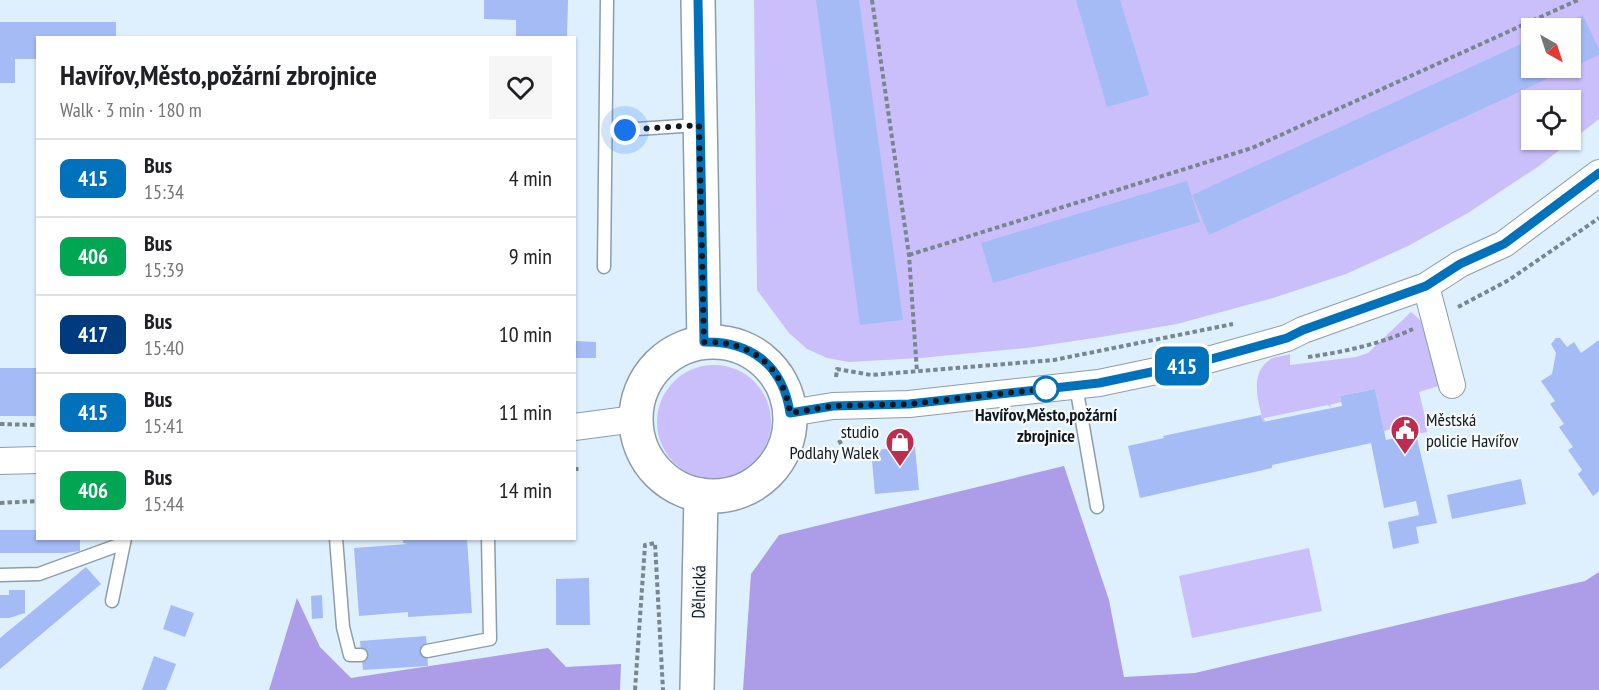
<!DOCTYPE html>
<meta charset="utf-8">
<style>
body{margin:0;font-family:"PT Sans Narrow",sans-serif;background:#f6f6f6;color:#202124;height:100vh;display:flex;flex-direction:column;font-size:22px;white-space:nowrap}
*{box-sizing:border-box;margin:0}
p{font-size:20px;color:#757577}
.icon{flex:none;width:33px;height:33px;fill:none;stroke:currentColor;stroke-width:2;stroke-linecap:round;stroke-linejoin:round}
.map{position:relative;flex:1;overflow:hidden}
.side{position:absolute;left:36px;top:36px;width:540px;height:504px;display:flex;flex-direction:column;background:#fff;border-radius:0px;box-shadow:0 2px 4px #0004}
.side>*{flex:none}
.badge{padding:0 12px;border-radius:9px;font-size:21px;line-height:39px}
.needle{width:39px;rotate:141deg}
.controls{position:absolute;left:1521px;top:18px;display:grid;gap:12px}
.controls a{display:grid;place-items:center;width:60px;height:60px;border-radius:0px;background:#fff;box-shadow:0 2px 4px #0004;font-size:30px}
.you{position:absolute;width:30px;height:30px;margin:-15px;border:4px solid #fff;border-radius:50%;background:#1a73e8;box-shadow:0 0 0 9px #1a73e833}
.map>.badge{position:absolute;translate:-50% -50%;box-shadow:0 0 0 3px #fff}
.round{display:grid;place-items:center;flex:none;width:63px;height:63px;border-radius:0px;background:#f6f6f6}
.headline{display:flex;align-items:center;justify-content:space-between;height:102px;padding:0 24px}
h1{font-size:28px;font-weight:700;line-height:45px}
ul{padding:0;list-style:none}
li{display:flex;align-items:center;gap:18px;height:78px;padding:0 24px;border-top:2px solid #e0e0e0}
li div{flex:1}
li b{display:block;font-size:22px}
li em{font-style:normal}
li .badge{min-width:66px;font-weight:700;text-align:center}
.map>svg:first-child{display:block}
</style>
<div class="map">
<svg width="1599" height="690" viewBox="0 0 1599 690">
<rect width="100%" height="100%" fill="#def0fe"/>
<g fill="#cbbffb" fill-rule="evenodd">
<path d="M754 0H1599V119L1539 166 1468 213 1408 246 1346 274 1273 298 1177 324 1101 337 1027 348 920 358 849 362 827 358 807 349 789 333 757 290ZM1532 28H1570V68H1532ZM1532 100H1570V140H1532Z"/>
<path d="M1411 312 1428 327 1442 385 1419 392 1426 421 1427 432 1394 439 1392 429 1384 431 1375 389 1340 396 1341 402 1330 405 1331 408 1328 405 1264 418 1265 422H1263C1259 402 1248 373 1271 359 1276 356 1285 356 1290 354V365L1356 357 1368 353Z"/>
<circle cx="714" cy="422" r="57"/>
<path d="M1309 548 1322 611 1192 638 1179 576Z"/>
</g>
<g fill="#ad9de8">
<path d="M1064 466 1109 600 1124 677 1195 673 1559 587 1585 581 1599 572V690H743L751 574 779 535Z"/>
<path d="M297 598 320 647 351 678 548 648 566 667 621 664 620 690H269Z"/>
</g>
<g fill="#a4bbf6">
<path d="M484 0H568L567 38H516V20L484 19Z"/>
<path d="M816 0H859L903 320 860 325Z"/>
<path d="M1076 0H1120L1149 95 1107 107Z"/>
<path d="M1583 15 1599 49V55L1209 235 1192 195 1532 39V68H1570V28H1554Z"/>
<path d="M0 22H116V38H38V59H15V83H0Z"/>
<path d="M1187 181 1200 222 993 283 981 243Z"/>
<path d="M1556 338H1560L1567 347 1574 342 1581 353 1599 340V491L1593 496 1578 474 1582 470 1568 450 1573 447 1559 427 1564 424 1550 404 1555 401 1541 381 1552 374 1556 353 1551 344Z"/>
<path d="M575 341 596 342V358H575Z"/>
<rect x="0" y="368" width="38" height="48"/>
<path d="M1375 389 1386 440 1416 434 1437 523 1416 527 1419 543 1393 549 1388 522 1419 515 1416 501 1384 508 1371 443 1272 465V468L1140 498 1128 446 1164 438 1163 436 1261 415 1263 422 1342 406 1340 396Z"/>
<path d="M893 442 899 448 915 447 919 490 875 494 871 450 887 449Z"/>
<path d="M1521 479 1526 504 1452 519 1447 495Z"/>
<path d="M0 530H38V538H80V551L65 553H0Z"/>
<path d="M403 538H467L472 613 408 617V612L359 616 354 548 408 544 403 543Z"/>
<path d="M86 567 101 584 0 669V638Z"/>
<path d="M589 578 590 625H556V579Z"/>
<path d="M9 590H25V613L9 618H0V595H9Z"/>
<path d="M322 595 323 618 312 619 311 596Z"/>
<path d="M171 605 194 613 185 637 163 629Z"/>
<path d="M426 636 428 666 363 670 360 641Z"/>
<path d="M154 656 176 664 166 690H142Z"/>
</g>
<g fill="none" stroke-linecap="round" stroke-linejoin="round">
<g stroke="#8c9daa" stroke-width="15">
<g id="lane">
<path d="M606 131 698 125"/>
<path d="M604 267 607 0"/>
<path d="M1076 386 1097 507"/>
<path d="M336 538 343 627 350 655H361"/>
<path d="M0 575 39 574 124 543"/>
<path d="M112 601 125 538"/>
<path d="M427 651 490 639 488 538"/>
</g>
</g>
<g stroke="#8c9daa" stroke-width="28">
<g id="street">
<path d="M1426 286 1452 385"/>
<path d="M790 413 833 406 909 404 1099 383 1204 361 1287 338 1303 330 1426 286 1460 264 1504 244 1599 173"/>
<path d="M574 427 635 419"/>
<path d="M0 461 38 460"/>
</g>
</g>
<g stroke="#8c9daa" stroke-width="36">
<g id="secondary">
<path d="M698 0 704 342"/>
<circle cx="713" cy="419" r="77"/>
<path d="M697 690 701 495"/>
</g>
</g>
<g stroke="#79868f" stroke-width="4" stroke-dasharray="4.5 3" stroke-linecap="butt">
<path d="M872 0 909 255 917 372"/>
<path d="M909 255 1252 148 1578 0"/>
<path d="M1458 307 1509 280 1599 218"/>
<path d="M1308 357C1344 352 1380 344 1413 329"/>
<path d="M836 377 837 369 871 375 1054 360 1233 324"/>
<path d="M0 424 38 425"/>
<path d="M839 440 841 444"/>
<path d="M574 469H580"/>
<path d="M0 503 38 501"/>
<path d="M635 690 645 545 655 543 663 690"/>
</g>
<use href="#lane" stroke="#fff" stroke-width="12"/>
<use href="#street" stroke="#fff" stroke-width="26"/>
<use href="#secondary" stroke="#fff" stroke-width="33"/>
</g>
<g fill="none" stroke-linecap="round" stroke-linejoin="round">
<g stroke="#fff" stroke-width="14">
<path id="line" d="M698 0 704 342C752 341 783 366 790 413L833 406 909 404 1099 383 1204 361 1287 338 1303 330 1426 286 1460 264 1504 244 1599 173"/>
</g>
<use href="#line" stroke="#0072bc" stroke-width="9"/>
<path stroke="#12191e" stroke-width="6" stroke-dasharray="0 10.8" d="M625 130 699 125 704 342C752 341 783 366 790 413L833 406 909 404 1052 388 1046 389"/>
</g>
<defs>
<g id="civic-pin" transform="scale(1.5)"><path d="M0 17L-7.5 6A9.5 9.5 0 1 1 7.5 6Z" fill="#be2d4f" stroke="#f7fbfe"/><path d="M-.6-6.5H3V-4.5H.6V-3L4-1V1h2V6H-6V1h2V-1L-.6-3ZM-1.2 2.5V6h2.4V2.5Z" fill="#fff"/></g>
<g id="shop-pin" transform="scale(1.5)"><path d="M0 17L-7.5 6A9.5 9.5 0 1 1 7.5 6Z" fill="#be2d4f" stroke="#f7fbfe"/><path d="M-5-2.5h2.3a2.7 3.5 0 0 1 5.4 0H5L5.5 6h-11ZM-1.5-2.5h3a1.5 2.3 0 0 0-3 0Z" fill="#fff"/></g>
</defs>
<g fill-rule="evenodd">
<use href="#civic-pin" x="1405" y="430"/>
<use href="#shop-pin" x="900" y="442"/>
</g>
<circle fill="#fff" stroke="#0072bc" stroke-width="3" cx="1046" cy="389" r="12"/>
<g text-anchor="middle" stroke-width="4.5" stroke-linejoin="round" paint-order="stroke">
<g font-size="18" font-weight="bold" fill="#12191e" stroke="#f7fbfe">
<text x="1046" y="421">Havířov,Město,požární<tspan x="1046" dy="21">zbrojnice</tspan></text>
</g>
<g font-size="18" fill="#12191e" stroke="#f7fbfe" text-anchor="start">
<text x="1426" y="426">Městská<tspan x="1426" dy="21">policie Havířov</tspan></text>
<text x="879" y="438" text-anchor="end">studio<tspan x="879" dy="21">Podlahy Walek</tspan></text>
</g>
<g font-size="18" fill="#12191e" stroke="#f7fbfe">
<text transform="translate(699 592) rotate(-89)" y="6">Dělnická</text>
</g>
</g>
</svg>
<div class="controls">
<a><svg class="needle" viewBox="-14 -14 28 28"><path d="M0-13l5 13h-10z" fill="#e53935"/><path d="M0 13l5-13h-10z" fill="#757577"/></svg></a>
<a><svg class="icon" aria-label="locate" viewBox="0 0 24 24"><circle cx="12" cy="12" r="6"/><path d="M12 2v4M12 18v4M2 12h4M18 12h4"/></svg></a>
</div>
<div class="you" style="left:625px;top:130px"></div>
<b class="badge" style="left:1182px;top:366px;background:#0072bc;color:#fff">415</b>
<section class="side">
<div class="headline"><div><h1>Havířov,Město,požární zbrojnice</h1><p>Walk · 3 min · 180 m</p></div><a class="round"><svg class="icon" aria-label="heart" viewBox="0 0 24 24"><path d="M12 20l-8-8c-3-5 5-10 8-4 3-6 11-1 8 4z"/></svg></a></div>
<ul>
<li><span class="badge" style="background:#0072bc;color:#fff">415</span><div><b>Bus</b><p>15:34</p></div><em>4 min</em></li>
<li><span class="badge" style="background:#00a651;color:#fff">406</span><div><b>Bus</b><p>15:39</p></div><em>9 min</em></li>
<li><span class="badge" style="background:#003b80;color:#fff">417</span><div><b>Bus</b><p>15:40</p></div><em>10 min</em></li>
<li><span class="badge" style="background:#0072bc;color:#fff">415</span><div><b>Bus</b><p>15:41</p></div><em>11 min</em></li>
<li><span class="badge" style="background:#00a651;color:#fff">406</span><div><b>Bus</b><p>15:44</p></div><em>14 min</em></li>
</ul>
</section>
</div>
